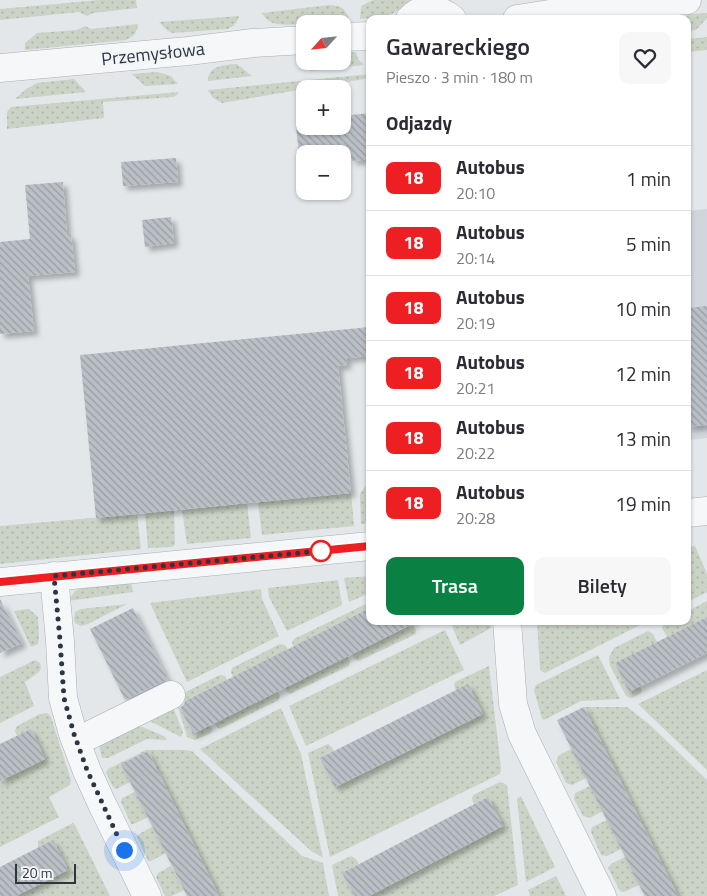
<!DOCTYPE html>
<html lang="pl">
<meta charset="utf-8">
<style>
body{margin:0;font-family:"Titillium Web",sans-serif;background:#f7f7f7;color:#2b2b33;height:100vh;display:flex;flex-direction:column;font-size:19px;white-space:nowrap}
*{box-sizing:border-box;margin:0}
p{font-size:16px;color:#7c7c81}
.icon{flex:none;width:28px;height:28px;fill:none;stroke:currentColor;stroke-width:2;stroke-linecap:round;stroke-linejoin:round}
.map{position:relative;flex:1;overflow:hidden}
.drawer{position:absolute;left:366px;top:15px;width:325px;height:610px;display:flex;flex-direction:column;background:#fff;border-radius:10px;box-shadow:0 1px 4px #0004}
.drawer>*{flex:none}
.badge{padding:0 10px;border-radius:8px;font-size:18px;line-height:32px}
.needle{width:32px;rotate:243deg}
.tools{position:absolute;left:296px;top:15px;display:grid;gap:10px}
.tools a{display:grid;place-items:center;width:55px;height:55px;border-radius:10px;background:#fff;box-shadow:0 1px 4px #0004;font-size:25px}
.scale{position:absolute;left:15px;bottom:12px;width:61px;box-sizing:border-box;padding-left:5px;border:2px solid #2d3541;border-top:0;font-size:14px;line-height:18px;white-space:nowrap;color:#2d3541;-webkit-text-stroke:4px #f3f5f8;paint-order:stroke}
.you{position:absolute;width:25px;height:25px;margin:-12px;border:4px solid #fff;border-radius:50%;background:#1a73e8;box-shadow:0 0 0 8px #1a73e833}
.map>.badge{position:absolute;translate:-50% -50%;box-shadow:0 0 0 2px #fff}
h2{padding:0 20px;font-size:19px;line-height:45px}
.round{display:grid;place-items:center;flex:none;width:52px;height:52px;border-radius:10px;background:#f7f7f7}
.head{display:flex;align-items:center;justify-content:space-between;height:85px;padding:0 20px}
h1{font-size:24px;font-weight:600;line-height:38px}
.action{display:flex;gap:10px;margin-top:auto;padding:10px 20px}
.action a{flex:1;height:58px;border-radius:10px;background:#0b8043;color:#fff;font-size:20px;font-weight:600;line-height:58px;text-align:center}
.action a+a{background:#f7f7f7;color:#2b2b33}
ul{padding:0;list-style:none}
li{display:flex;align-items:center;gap:15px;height:65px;padding:0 20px;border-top:1px solid #e1e1e2}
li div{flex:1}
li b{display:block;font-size:19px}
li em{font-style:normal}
li .badge{min-width:55px;font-weight:700;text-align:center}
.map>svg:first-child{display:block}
</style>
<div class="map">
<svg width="707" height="896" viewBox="0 0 707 896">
<defs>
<pattern id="grass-dots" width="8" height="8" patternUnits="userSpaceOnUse" patternTransform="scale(1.25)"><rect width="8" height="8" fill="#cad3c5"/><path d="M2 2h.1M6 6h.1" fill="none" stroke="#aeb6aa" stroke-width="1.8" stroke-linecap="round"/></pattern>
<pattern id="building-back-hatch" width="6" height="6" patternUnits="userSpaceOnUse" patternTransform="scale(1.25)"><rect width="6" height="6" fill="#bbc0c7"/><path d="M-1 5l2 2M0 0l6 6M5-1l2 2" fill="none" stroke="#989da3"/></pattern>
<filter id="shadow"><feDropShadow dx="4.5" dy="4.5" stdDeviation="2.5" flood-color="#0004"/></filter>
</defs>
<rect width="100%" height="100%" fill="#e3e7ea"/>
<path fill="#d2d6dc" d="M707 209V438L688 440V211Z"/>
<g fill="url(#grass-dots)">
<path d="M100 0H136L137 8 93 13 87 16 79 12 0 20V9Z"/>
<path d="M373 0H410C396 17 380 17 360 19L361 6Z"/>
<path d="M329 5C341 6 345 7 349 19 332 20 288 28 273 23 268 21 265 18 262 13Z"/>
<path d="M707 13V18L696 30 688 31V19H680L689 14Z"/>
<path d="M239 16C237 23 234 26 228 29L173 33 168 31 159 22Z"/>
<path d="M138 24C137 33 134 36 126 40L25 50V43L37 33 77 30 85 26 91 29Z"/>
<path d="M707 37V50L688 52V39Z"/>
<path d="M356 52 358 59 364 65 311 71 298 57H305V61H342L343 54Z"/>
<path d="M237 64 252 76 208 81C208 65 225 65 237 64Z"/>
<path d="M157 72 171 76 178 84 145 86 132 74Z"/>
<path d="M370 74V78L222 103 213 98 208 90Z"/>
<path d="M74 79 86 92 15 99 25 90 37 83Z"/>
<path d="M179 92 177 95 173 97 103 102 104 118 7 129V112L11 107Z"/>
<path d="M370 480V523L361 524 360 494Z"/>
<path d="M351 493 354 526 262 535 258 502Z"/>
<path d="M247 503 251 538 187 544 182 510Z"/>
<path d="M174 510 175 545 172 547 148 548 145 513Z"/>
<path d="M137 514 141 549 0 564V526Z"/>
<path d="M695 546 707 574V592L688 602V547Z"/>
<path d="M370 576V593L349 602 344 578Z"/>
<path d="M338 580 342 605 287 631 269 597 268 588Z"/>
<path d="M131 581 133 592 68 601 75 591 87 585Z"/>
<path d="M261 589 262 599 279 636 187 682 150 603Z"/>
<path d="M707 601V617L667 637 662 628 664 622 688 621V611Z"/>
<path d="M370 602V608L294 647 292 643 294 639Z"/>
<path d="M127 604 88 624 81 626 75 623 74 618 75 612 81 609Z"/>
<path d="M29 609 38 617 39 639 38 644 31 647 14 611Z"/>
<path d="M460 621H490L491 628 460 645 452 626Z"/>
<path d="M537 621H648L545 673 540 670Z"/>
<path d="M413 624 416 631V634L359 661 355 660 352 654Z"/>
<path d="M445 630 464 670 306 746 289 706Z"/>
<path d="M648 631 653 634 657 642 615 663 629 691 640 686 642 690 641 693 631 698 626 696 610 666 609 657 614 648Z"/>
<path d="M280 644 285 645 288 650 233 677 231 673 232 668Z"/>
<path d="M598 655 620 699 581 701 544 720 542 719 534 690 536 685Z"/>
<path d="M347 656 350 662 349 666 290 694 287 692 284 688Z"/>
<path d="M35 660 40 663 41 668 39 672 25 682 34 706 0 723V677Z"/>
<path d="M489 666 501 768 500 774 330 857 308 753 328 744 332 747 334 751 321 758 336 787 482 714 456 690 454 686 455 682Z"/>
<path d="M707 670V770L638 704Z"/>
<path d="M220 675 225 676 227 680 178 704 192 733 210 725 213 729 211 733 195 740 187 737 176 700 177 696Z"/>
<path d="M277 691 280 696 279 700 220 729 217 727 214 723Z"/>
<path d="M170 700 183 732 181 737 138 715Z"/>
<path d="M584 707H627L649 724 707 780V896H678Z"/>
<path d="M281 708 301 754 323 858 310 850 200 749Z"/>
<path d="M48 713 51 717 71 780 70 785 49 797 59 817 0 847V781L45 759 31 729 17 736 15 731 17 726 40 714Z"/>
<path d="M130 722 164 736 167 740 147 739 108 758H102L98 741Z"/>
<path d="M572 749 586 778 572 785 566 783 556 762 559 755Z"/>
<path d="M146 750H184L192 751 302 856 323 863 329 896H219L148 751 122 764 130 782 116 789 113 787 106 773 108 769Z"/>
<path d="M500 782 507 785 518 885 494 896H369L503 826 488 797 474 804 472 799 473 795Z"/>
<path d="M590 786 603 811 590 818 583 816 574 799 575 793Z"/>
<path d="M135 792 148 817 134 824H131L121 802 122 798Z"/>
<path d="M521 796 555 867 526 882 517 799Z"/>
<path d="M607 820 621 849 607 856 601 855 591 832 592 827Z"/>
<path d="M73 823 75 825 110 896H16L68 870 53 841 38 848V841Z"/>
<path d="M152 827 166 853 151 861H148L137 837 139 834Z"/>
<path d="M351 856 356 859 359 864 342 873 355 896H338L332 865Z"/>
<path d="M625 857 639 885 624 892 620 891 608 868 611 864Z"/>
<path d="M171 866 184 890 172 896H165L156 877 158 873Z"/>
<path d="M556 876 566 896H530L528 890Z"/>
</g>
<g fill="url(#building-back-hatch)" filter="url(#shadow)">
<path d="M370 113V159L352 161 351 154H299L296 126H342V116Z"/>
<path d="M176 158 178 182 123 186 121 162Z"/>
<path d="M63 182 67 235H71L75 272 28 276 34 331 0 334V242L30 239 25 185Z"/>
<path d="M171 217 174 243 145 247 142 220Z"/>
<path d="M707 306V425L688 427V308Z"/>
<path d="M370 327V356L346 358 347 365 338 366 351 493 96 518 80 355Z"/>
<path d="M0 599 22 643 0 653Z"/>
<path d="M133 608 168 680 164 681 125 700 90 629Z"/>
<path d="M370 608V621H418L193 734 180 708 184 704 185 701Z"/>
<path d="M707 617V653L629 692 615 663Z"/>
<path d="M468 684 483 714 335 787 320 758Z"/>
<path d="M584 707 678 896H645L639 885 557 720Z"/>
<path d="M31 729 45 759 0 781V744Z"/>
<path d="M148 751 219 896H187L121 764Z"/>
<path d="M488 797 503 826 369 896H355L342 873Z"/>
<path d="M53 840 68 870 16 896H0V867Z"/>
</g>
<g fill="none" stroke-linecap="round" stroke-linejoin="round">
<g stroke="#a9aeb4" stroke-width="29">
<g id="minor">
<path d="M410 19C422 6 439 8 452 19"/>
<path d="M517 19 563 12 687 0"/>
<path d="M342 37 370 36"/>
<path d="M0 68 188 51 253 43 305 40"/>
<path d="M688 513 707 511"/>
<path d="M54 576 60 641 63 698 73 734 87 771 102 804 147 896"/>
<path d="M0 582 370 546"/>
<path d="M507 621 513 704 522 734 602 896"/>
<path d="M90 735 171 695"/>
</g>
</g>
<use href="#minor" stroke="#f6f7f9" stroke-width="28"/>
</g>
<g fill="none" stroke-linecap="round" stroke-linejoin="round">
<g stroke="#fff" stroke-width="11">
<path id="line" d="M0 582 370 546"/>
</g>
<use href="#line" stroke="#ee1f23" stroke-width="8"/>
<path stroke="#2d3541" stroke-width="5" stroke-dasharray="0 9" d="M124 850 87 770 74 734 64 698 60 640 54 576 321 551"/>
</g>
<circle fill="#fff" stroke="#ee1f23" stroke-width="2.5" cx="321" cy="551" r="10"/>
<g text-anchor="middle" stroke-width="4" stroke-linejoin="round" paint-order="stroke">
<g font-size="18" fill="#2d3541" stroke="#f3f5f8">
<text transform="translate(153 54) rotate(-6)" y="6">Przemysłowa</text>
</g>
</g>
</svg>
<div class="tools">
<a><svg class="needle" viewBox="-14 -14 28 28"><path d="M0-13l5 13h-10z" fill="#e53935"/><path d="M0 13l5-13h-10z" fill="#7c7c81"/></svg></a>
<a>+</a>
<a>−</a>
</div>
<div class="scale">20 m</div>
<div class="you" style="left:124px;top:850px"></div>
<section class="drawer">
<div class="head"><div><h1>Gawareckiego</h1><p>Pieszo · 3 min · 180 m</p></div><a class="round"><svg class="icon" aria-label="heart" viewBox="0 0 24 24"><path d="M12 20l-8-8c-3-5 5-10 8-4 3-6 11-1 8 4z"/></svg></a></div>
<h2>Odjazdy</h2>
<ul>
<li><span class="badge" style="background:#ee1f23;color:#fff">18</span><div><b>Autobus</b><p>20:10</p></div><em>1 min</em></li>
<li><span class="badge" style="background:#ee1f23;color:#fff">18</span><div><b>Autobus</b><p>20:14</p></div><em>5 min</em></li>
<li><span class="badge" style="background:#ee1f23;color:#fff">18</span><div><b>Autobus</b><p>20:19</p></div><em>10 min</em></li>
<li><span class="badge" style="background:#ee1f23;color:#fff">18</span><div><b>Autobus</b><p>20:21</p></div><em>12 min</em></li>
<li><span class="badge" style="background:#ee1f23;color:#fff">18</span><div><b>Autobus</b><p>20:22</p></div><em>13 min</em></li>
<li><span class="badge" style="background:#ee1f23;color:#fff">18</span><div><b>Autobus</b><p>20:28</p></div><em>19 min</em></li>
</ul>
<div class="action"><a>Trasa</a><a>Bilety</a></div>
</section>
</div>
